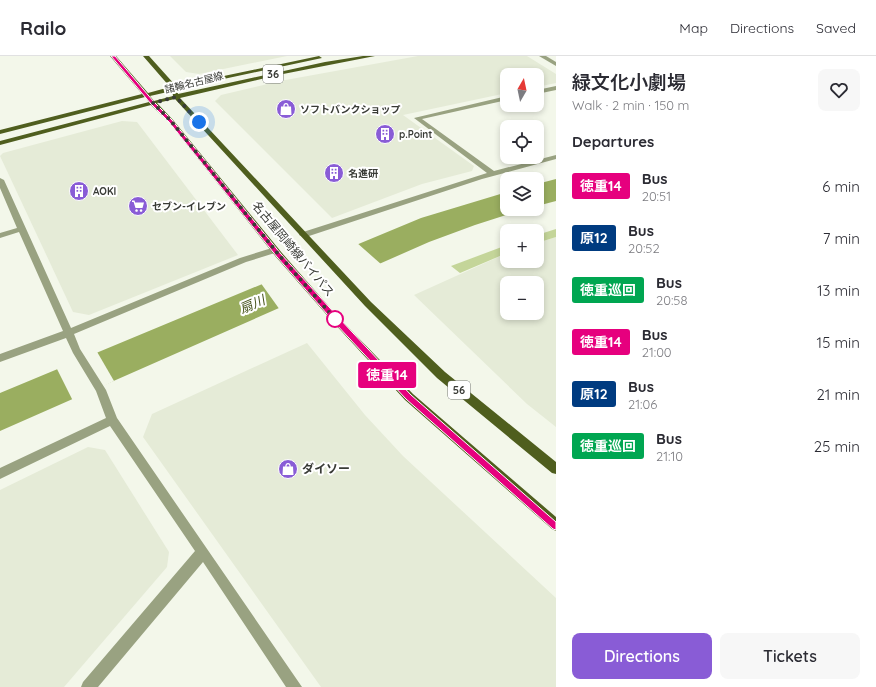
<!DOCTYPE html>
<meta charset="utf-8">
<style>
body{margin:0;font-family:Quicksand,"Noto Sans JP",sans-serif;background:#f7f7f7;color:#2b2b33;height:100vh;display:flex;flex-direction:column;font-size:15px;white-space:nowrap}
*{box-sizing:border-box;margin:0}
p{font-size:13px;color:#7c7c81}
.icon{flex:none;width:22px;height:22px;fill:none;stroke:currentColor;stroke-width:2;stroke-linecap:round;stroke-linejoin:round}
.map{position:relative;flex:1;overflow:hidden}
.sheet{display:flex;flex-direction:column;background:#fff;width:320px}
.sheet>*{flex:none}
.badge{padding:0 8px;border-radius:3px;font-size:14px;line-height:26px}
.needle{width:26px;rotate:9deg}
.tools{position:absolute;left:500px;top:12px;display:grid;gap:8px}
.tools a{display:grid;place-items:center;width:44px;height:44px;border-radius:8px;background:#fff;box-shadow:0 2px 6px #0003;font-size:20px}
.you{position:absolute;width:20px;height:20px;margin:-10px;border:3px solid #fff;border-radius:50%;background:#1a73e8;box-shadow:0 0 0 6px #1a73e833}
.map>.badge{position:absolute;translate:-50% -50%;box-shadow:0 0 0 2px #fff}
h2{padding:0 16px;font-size:15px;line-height:36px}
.round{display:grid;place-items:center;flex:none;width:42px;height:42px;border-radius:8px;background:#f7f7f7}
.head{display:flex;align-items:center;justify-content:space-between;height:68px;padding:0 16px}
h1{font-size:19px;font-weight:600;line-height:30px}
.button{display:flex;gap:8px;margin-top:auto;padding:8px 16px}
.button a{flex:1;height:46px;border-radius:8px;background:#895cd6;color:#fff;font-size:16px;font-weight:600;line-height:46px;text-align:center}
.button a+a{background:#f7f7f7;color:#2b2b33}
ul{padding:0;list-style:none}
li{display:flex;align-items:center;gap:12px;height:52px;padding:0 16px}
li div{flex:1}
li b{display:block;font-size:15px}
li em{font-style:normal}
li .badge{min-width:44px;font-weight:700;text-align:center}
header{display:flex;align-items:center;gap:24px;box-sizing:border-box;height:56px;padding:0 20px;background:#fff;border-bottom:1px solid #e1e1e2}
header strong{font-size:19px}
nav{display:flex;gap:22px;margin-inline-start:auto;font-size:14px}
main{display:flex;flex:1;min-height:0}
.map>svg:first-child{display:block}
</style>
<header>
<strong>Railo</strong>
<nav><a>Map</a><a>Directions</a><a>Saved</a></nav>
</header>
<main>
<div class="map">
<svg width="556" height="631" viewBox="0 0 556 631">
<rect width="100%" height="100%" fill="#f3f7ea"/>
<g fill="#e5ebd7" fill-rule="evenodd">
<path d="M170 0H287L199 18 186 16Z"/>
<path d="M418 0H527L556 18V27L537 31V19H507V37L403 59 474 110 472 115 422 128 332 162 215 45 221 39 280 25Z"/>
<path d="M122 65 137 66 238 199 89 259 73 256 0 100 3 97Z"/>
<path d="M556 181V371L527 348 414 239 507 197V205H537V187ZM507 227H537V257H507Z"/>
<path d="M307 287 365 359 403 400 556 542V631H321L143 381 152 358Z"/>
<path d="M88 391 105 394 169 496 167 511 64 631H0V434Z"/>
</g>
<g fill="#c4d599">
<path d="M556 173V181L537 187V179Z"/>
<path d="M507 189V197L460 217 451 210Z"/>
</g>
<g fill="#9aae60">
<path d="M556 123V145L537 150V128Z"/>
<path d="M507 136V153H525L475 169 429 186 0 375V337L421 162Z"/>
</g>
<g fill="#f3f7ea">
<path d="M356 186 382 209 280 254 260 226Z"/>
<path d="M96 294 114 325 73 345 56 311Z"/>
</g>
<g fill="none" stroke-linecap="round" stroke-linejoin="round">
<g fill="#99a281" fill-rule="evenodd">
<path d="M539 0H546L556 6V10Z"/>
<path d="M556 30V34L537 38V34Z"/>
<path d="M507 40V44L422 63 494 115 556 99V103L482 123 306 181H303L299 179 300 177 487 117 414 62Z"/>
<path d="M0 122 4 124 71 272 240 202 275 191 279 194 278 196 246 206 74 278 80 293 106 334 117 362 302 631H286L203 506 98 631H81L83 626 195 495 110 370 0 423V412L106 362 96 335 73 297 66 282 0 306V298L63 275 19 176 0 182V177L17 172 0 132Z"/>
</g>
<path fill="#4f5e1e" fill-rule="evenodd" d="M110 0H116L148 37 170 31 143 0H149L176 30 319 0 322 2 177 33 178 38 325 6 363 0H375L278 19 180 42 371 246 445 316 556 406V418L552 417 437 322 365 250 175 43 157 47 173 64 282 197 339 262 413 338 556 461V475L552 473 405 344 333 266 276 201 169 66 151 49 0 89V85L149 46 145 41 0 78V74L142 38ZM172 35 173 40 154 45 150 40Z"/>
</g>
<path fill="#e6007e" stroke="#fff" d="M111 0H115L154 46 172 64 281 198 339 262 411 339 556 466V474L553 473 406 343 334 266 277 201 169 66 151 48Z"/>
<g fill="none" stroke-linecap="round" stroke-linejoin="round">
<path stroke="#393b36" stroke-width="4" stroke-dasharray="0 7.2" d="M199 66 176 41 153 47 171 65 279 199 336 264 335 263"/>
</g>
<defs>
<g id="shop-disc" transform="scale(1)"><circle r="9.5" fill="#895cd6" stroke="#fff"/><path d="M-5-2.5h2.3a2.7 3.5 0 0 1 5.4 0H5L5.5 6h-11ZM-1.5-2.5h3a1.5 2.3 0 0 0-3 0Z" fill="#fff"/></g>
<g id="building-disc" transform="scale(1)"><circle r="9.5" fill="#895cd6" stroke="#fff"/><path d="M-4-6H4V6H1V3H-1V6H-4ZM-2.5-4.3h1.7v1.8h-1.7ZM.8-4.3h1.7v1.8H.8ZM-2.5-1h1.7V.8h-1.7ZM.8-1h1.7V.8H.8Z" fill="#fff"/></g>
<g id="supermarket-disc" transform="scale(1)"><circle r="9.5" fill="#895cd6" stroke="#fff"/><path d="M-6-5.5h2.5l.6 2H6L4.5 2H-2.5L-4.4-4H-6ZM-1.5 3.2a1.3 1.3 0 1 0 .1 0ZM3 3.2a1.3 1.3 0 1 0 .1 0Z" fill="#fff"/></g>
</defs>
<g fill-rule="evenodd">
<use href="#shop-disc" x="286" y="53"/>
<use href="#building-disc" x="385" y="78"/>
<use href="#building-disc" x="334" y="117"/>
<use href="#building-disc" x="79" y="135"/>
<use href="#supermarket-disc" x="138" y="150"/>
<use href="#shop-disc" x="288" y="413"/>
</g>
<circle fill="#fff" stroke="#e6007e" stroke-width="2" cx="335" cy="263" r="8"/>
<g text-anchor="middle" stroke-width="4" stroke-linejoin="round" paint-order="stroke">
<g font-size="10" fill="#393b36" stroke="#fff">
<text transform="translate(194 26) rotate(-14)" y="4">諸輪名古屋線</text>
</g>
<g font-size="10" font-weight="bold" fill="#393b36" stroke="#fff" text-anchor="start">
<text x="300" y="57">ソフトバンクショップ</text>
<text x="399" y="82">p.Point</text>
<text x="348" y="121">名進研</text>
<text x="93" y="139">AOKI</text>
<text x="152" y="154">セブン-イレブン</text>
</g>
<g fill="#fff" stroke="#747672" stroke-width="1">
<rect x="263" y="9" width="20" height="18" rx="3"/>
<rect x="448" y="325" width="22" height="18" rx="3"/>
</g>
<g font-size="11" font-weight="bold" fill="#393b36">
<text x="273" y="22">36</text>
<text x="459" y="338">56</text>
</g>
<g font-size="12" fill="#393b36" stroke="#fff">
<text transform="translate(293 193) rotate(50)" y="4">名古屋岡崎線バイパス</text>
</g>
<g font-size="12" font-weight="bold" fill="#393b36" stroke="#fff" text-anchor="start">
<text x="302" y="417">ダイソー</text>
</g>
<g font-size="13" font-style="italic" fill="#3f4c13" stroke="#fff">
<text transform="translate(252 248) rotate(-23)" y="5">扇川</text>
</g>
</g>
</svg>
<div class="tools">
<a><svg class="needle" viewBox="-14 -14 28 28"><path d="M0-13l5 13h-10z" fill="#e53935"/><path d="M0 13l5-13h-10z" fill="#7c7c81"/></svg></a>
<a><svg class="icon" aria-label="locate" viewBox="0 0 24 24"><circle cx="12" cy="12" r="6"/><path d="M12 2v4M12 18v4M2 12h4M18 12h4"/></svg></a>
<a><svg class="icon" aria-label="layers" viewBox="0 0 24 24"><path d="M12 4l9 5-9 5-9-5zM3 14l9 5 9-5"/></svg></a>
<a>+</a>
<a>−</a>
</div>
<div class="you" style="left:199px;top:66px"></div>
<b class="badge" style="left:387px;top:319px;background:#e6007e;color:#fff">徳重14</b>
</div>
<section class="sheet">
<div class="head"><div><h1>緑文化小劇場</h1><p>Walk · 2 min · 150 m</p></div><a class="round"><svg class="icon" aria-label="heart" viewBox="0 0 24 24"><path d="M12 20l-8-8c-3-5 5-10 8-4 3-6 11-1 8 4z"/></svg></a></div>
<h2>Departures</h2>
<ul>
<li><span class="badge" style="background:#e6007e;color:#fff">徳重14</span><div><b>Bus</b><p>20:51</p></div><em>6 min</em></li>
<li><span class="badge" style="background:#003b80;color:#fff">原12</span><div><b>Bus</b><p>20:52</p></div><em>7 min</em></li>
<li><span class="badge" style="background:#00a651;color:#fff">徳重巡回</span><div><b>Bus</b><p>20:58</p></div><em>13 min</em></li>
<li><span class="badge" style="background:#e6007e;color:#fff">徳重14</span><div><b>Bus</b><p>21:00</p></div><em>15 min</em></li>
<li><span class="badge" style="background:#003b80;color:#fff">原12</span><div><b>Bus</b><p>21:06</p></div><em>21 min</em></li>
<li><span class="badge" style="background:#00a651;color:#fff">徳重巡回</span><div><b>Bus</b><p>21:10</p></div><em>25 min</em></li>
</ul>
<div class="button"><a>Directions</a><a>Tickets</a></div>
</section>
</main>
